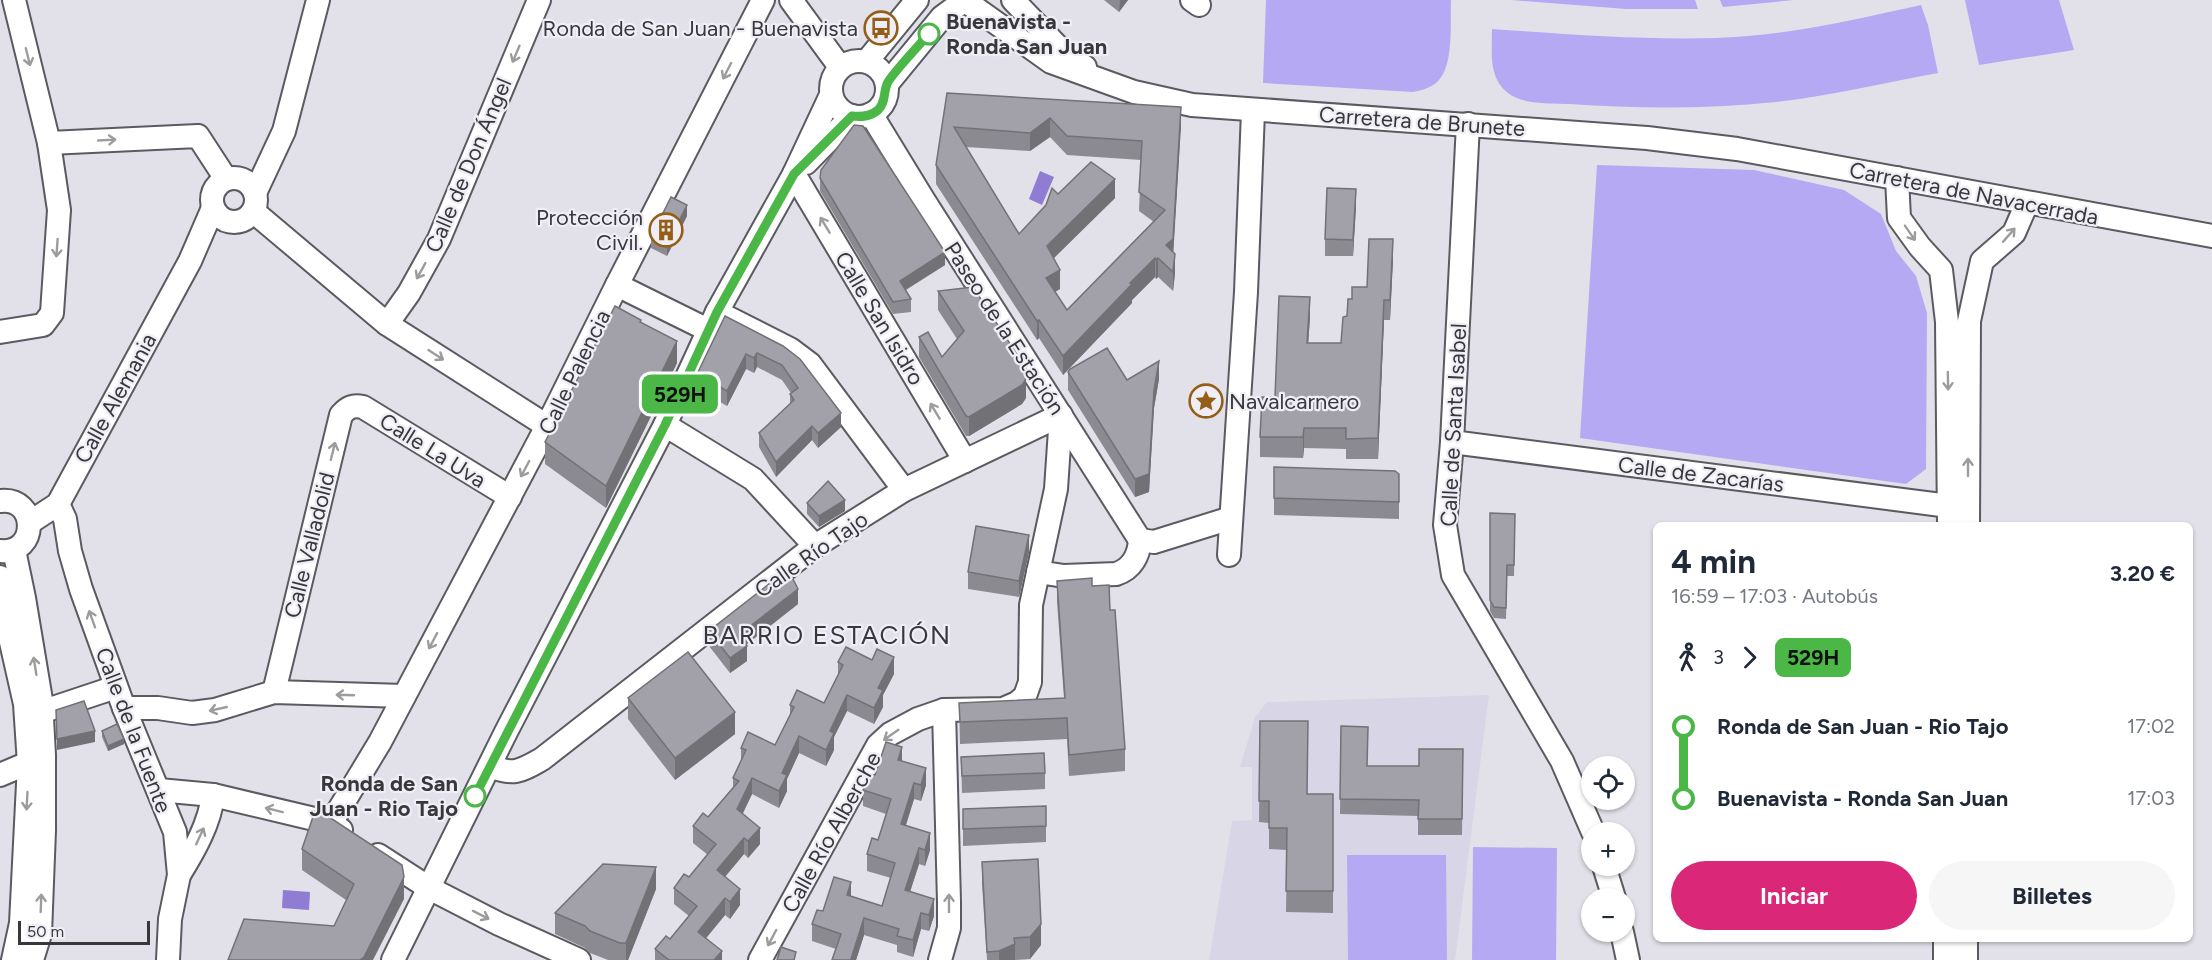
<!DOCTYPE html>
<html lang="es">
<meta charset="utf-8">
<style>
body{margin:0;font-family:Figtree,sans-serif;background:#f6f6f7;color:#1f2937;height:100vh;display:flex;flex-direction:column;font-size:22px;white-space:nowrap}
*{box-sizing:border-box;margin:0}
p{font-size:20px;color:#747a83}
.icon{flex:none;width:33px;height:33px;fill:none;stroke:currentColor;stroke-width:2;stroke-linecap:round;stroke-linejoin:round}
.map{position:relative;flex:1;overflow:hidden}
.side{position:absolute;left:1653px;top:522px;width:540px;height:420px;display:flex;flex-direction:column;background:#fff;border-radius:9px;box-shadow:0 2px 4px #0004}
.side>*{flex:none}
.badge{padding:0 12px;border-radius:9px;font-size:21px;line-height:39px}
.controls{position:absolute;left:1581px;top:756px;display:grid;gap:12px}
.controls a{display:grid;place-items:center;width:54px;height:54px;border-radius:50%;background:#fff;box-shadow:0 2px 4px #0004;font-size:30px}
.scale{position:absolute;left:18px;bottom:15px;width:132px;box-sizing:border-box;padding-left:6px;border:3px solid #38383b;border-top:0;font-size:16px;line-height:21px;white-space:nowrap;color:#38383b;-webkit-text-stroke:4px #efeef7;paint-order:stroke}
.map>.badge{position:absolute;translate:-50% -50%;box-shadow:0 0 0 3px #fff}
.legs{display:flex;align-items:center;gap:9px;height:66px;padding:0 18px;font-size:20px}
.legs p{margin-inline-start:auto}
.head{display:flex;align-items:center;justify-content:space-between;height:102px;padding:0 18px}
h1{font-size:33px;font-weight:700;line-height:45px}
.button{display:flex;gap:12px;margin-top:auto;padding:12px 18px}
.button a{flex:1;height:69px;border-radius:36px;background:#db2777;color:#fff;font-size:24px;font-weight:700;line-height:69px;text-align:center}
.button a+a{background:#f6f6f7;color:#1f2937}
ul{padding:0 18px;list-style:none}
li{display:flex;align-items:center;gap:21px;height:72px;font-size:22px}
li i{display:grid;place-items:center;width:9px;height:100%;margin:0 8px;background:currentColor}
li i::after{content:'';width:15px;height:15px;margin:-8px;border:4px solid;border-radius:50%;background:#fff}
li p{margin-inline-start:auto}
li:first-child i{background:linear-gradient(#0000 50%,currentColor 0)}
li:last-child i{background:linear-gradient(currentColor 50%,#0000 0)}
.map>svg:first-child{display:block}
</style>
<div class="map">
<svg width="2212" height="960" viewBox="0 0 2212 960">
<rect width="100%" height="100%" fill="#e2e1e9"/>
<path fill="#d8d6e6" d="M1489 695 1455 960H1209L1232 821 1252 820V767H1240L1255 717 1267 702Z"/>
<g fill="#b6a9f3">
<path d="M1266 0H1451C1450 22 1454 63 1439 80 1432 88 1422 90 1413 92L1263 83Z"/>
<path d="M1511 0H1695L1698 9H1626Z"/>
<path d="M1720 0H1794L1723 7Z"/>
<path d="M1965 0H2059L2074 50 1979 65Z"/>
<path d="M1921 5 1928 25 1938 73C1884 83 1830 96 1776 102 1707 109 1639 109 1570 104 1551 103 1523 105 1508 93 1488 77 1492 52 1492 29 1566 34 1641 40 1715 38 1785 36 1853 20 1921 5Z"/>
<path d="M1597 165 1754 170 1844 190 1881 214 1896 251 1916 276 1927 313 1926 469 1906 484 1580 438Z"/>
<path d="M1473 847 1557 848 1556 960H1472Z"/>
<path d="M1347 855H1446L1447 960H1348Z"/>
</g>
<g fill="#8e7dd2">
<path d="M1040 171 1054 177 1042 205 1029 199Z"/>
<path d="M283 890 310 892 309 910 282 908Z"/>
</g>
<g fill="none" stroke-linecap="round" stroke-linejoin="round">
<g stroke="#5a5a61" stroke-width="26">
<g id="minor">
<path d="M791 0 840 67"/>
<path d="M1013 0 1062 51 1085 67"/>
<path d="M1192 0 1199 5"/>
<path d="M971 5 1051 62 1134 92 1192 105 1647 138 1737 149 2212 236"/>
<circle cx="859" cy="89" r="28"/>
<path d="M867 61 917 0"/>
<path d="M887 84 942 17 957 6"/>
<path d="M871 114 923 199 1140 540"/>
<path d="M1468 124 1452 442 1445 525 1453 575 1562 761 1593 832"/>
<path d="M49 143 198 136 226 179"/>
<path d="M806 163 852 116"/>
<path d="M794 174 965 461"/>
<circle cx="234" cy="200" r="22"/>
<path d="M1897 178 1899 218 1920 247 1941 270 1947 322 1949 525"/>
<path d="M255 193 284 131 318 0"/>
<path d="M254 212 387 324 547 426"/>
<path d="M617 285 708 330"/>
<path d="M717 312 790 349 810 364 904 490"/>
<path d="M387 324 409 293 439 239 539 0"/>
<path d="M0 332 43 325 52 313 59 210 49 143 14 0"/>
<path d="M665 425 753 479 815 546"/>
<path d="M1452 442 1949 506"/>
<path d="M0 501C38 496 39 555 0 551"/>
<path d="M58 504 65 519 70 551 81 589 124 708 175 832 179 875 170 919 168 960"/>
<path d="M29 523 58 504 190 261 213 208"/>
<path d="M1968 525 1969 321 1982 261 2014 233 2027 203"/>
<path d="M1140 540 1154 542 1231 518"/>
<path d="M14 550 24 598 41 700 44 755V830L40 934 32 960"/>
<path d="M1229 555 1246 292 1253 111"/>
<path d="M1038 572 1064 576 1116 574C1132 569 1139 555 1140 540"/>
<path d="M0 577 11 642 25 704 29 764 21 923 13 960"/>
<path d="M274 692 341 415C348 407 353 405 363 407L510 497"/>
<path d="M124 708H158L192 713 215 710 274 692 404 696"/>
<path d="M41 712 116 687"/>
<path d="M490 766C514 776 521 771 542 759L815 546 904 490 1061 415 1056 489 1031 605 1030 682 1025 696 1017 703 1003 709 944 710 918 719 890 734 878 745 760 960"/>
<path d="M0 775 40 758"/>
<path d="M159 790 213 795 331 823 341 830"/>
<path d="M331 823 380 742 547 426 617 285 763 0"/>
<path d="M378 855 429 888 499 924 579 960"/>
<path d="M1604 866 1614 898"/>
<path d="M179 875C194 851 210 823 213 795"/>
<path d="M1622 932 1628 960"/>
<path d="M393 960 506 732 665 425 717 312 794 174 831 95"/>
<path d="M940 960 949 928V902L944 710"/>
<path d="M1945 960V939"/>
<path d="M1966 960V939"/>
</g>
</g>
<use href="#minor" stroke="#fff" stroke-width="22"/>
</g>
<g fill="#8b8a91" fill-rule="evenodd">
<path d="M1104 0H1128L1119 12Z"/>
<path d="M947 93 1181 125 1173 253 1175 273 1173 291 1158 277 1156 279 1155 277 1132 300V303L1063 375 1039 338 1037 340 936 184V165ZM1050 137 1067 155 1141 160 1139 211 1154 222 1067 310 1055 292 1060 289 1053 258 1115 198 1058 194 1019 234 966 147 1030 151Z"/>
<path d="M820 178 945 265 906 290 911 299V312L893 314 820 191Z"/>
<path d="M1356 206 1353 256H1325V239Z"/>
<path d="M687 216 667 256 651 248V237Z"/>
<path d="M1393 259 1390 320H1384L1378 459H1346V449L1304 448 1303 458 1260 457V437L1275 397 1310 317 1308 343H1341L1347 316 1367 287Z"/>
<path d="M938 291 1026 398 1022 404 969 436H966L919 357V337L942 357 957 339 938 310Z"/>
<path d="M725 316 783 346 841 427 818 448 812 440 776 477 759 447V433L790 404V394L791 393 782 380 757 367 754 373 746 369 727 406 697 389V374Z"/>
<path d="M641 323 677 363 606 508 545 464V442Z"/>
<path d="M1068 372 1127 380 1159 379 1154 408 1149 492 1135 497 1068 390Z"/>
<path d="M1274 467 1399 474V519L1274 515Z"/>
<path d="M807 503 845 511 819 527 807 514Z"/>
<path d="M1490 513 1515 514 1514 576H1507L1506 619 1494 618 1490 611Z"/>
<path d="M1029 552 1019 597 968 589V572Z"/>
<path d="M1057 581 1092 586 1110 610 1125 749V771L1069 776 1067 739 960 744 959 703 1064 698 1057 602Z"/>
<path d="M798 604 746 645 747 661 730 673 709 646V631Z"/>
<path d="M838 662 894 674 883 695V707L874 724 847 711 834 737V750L826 766 799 753 787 779V791L779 808 752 794 742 814 760 844 748 858 744 854 725 877 740 905 730 919 725 915 706 938 722 960H655V949L670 939 689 916 674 904V888L689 877 708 855 693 843V826L708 817 733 787V778L741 761V748L775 745 790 716V705L824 703 838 675Z"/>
<path d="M628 698 735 734 675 780 628 719Z"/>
<path d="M1260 721 1308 794H1333V913L1286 912 1287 850 1269 849V823L1259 822Z"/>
<path d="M1341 726 1367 766H1419L1463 749 1462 835H1418V816L1340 814Z"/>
<path d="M102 731 124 744 108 751 102 737Z"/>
<path d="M961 757 1045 773V789L962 793Z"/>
<path d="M902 761 926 785 921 801 914 799 906 825 930 850 925 866 919 864 910 892 934 916 929 931 921 929 913 957 897 952V945L864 935 856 960 836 949 812 941V924L823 911 851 896 882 906 891 878 867 871V854L878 840 886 814 863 806V790L875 775Z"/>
<path d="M963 809 1046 826V842L963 846Z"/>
<path d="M302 849 404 899 346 900 302 870Z"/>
<path d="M982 862 1041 945 1030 959 1015 960H987L982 884Z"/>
<path d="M656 889 628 960H608L590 953 585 948 555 934V913Z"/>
</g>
<g fill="#717176">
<path d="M1120 0H1128L1119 12Z"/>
<path d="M1181 107V125L1173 258 1166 245Z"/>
<path d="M1050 118V137L1030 151V133Z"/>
<path d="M1115 179V198L1047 265V246Z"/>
<path d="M1356 189V206L1353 256V240Z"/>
<path d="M687 205V216L667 256V245Z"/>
<path d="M1393 239V259L1390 320V300Z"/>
<path d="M945 252V265L900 293V281Z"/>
<path d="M1175 254V273L1173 291V272Z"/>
<path d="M1155 258V277L1132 300V303L1063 375V356L1130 283Z"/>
<path d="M1158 258V277L1156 279V260Z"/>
<path d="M1060 270V289L1046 297V278Z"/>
<path d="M1310 297V317L1307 363V343Z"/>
<path d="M1384 300V320L1378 459V438Z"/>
<path d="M1039 320V338L1037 340V321Z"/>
<path d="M677 341V363L606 508V486Z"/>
<path d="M757 353V367L754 373V358Z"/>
<path d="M746 354V369L727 406V391Z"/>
<path d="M1159 361V379L1154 408 1149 492 1135 497V479Z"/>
<path d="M1026 379V398L1022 404 969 436V417Z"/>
<path d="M841 413V427L818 448V433Z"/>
<path d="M812 426V440L776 477V462Z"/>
<path d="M1304 428V448L1303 458V437Z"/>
<path d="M845 500V511L819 527V516Z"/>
<path d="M1029 535V552L1019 597V581Z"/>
<path d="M798 589V604L740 649V634Z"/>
<path d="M747 646V661L730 673V658Z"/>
<path d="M894 657V674L883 695V707L874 724V708L878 688Z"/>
<path d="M847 695V711L834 737V750L826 766V750L830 731Z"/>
<path d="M735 712V734L675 780V758Z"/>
<path d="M95 731V742L57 750V739Z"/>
<path d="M799 736V753L787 779V791L779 808V791L782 773Z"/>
<path d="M124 739V744L108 751V746Z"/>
<path d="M902 747V763L898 760Z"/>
<path d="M926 768V785L921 801V785Z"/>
<path d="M752 778V794L737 826V809Z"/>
<path d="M914 783V799L901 840V824Z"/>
<path d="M760 828V844L748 858V841Z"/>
<path d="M930 833V850L925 866V850Z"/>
<path d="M744 838V854L717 886V870Z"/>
<path d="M919 848V864L905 907V890Z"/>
<path d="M656 867V889L628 960H626V943Z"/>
<path d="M404 877V899L373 960H360Z"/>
<path d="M851 882V899L847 895Z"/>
<path d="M740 889V905L730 919V902Z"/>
<path d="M725 898V915L698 948V932Z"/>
<path d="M934 899V916L929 931V915Z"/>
<path d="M921 913V929L913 957V940Z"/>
<path d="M864 918V935L856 960H851Z"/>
<path d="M1041 924V945L1030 959V937Z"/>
<path d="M1015 944V960H999V951Z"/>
<path d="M722 951V960H714Z"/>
</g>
<g fill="#a2a1a9" stroke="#717176" stroke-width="1.5" fill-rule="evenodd">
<path d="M947 93 1181 107 1173 239 1166 245 1175 254 1173 272 1158 258 1156 260 1155 258 1130 283 1132 284 1063 356 1039 320 1037 321 936 165ZM1050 118 1067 136 1142 141 1139 192 1165 210 1067 310 1046 278 1060 270 1047 246 1115 179 1091 162 1058 194 1052 188 1046 205 1019 234 954 127 1030 133Z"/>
<path d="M854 125 863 126 945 252 900 281 911 299 893 302 820 178 821 170Z"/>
<path d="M1327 188 1356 189 1353 240 1325 239Z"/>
<path d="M671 197 687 205 667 245 651 237Z"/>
<path d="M1369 239H1393L1390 300H1384L1378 438 1346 439V428H1304L1303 437H1260L1262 397H1275L1279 296 1310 297 1307 343H1341L1343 317 1347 316 1348 299H1352V287H1367Z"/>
<path d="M973 287 1026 368V379L1022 385 969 417 966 416 919 337 928 332 942 357 964 331 938 291Z"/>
<path d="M615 306 641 320 640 322 677 341 606 486 545 442Z"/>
<path d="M725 316 783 346 800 359 841 413 818 433 812 426 776 462 759 433 794 400 790 394 798 388 782 365 757 353 754 358 746 354 727 391 697 374Z"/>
<path d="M1107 348 1127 380 1159 361 1154 390 1149 474 1135 479 1068 372 1070 369Z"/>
<path d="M1274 467 1395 471 1399 474V502L1274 498Z"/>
<path d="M828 481 845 500 819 516 807 503Z"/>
<path d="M1490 513 1515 514 1514 565H1507L1506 608 1494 607 1490 600Z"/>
<path d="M976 526 1029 535 1019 581 968 572Z"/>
<path d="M788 569 798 589 740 634 747 646 730 658 709 631Z"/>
<path d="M1092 578V586L1109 585 1110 610H1115L1125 749 1069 755 1067 718 960 722 959 703 1065 698 1057 581Z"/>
<path d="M846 647 872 660 877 649 894 657 878 688 883 690 874 708 847 695 830 731 834 733 826 750 799 736 782 773 787 775 779 791 752 778 737 809 760 828 748 841 744 838 717 870 740 889 730 902 725 898 698 932 722 951 714 960H669L655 949 666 936 670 939 697 906 674 888 684 874 689 877 716 844 693 826 703 813 708 817 739 781 733 778 746 750 741 748 748 732 775 745 794 707 790 705 797 690 824 703 843 665 838 662Z"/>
<path d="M688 652 735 712 675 758 628 698Z"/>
<path d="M84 701 95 731 57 739 56 710Z"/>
<path d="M1260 721H1308L1307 794H1333V891H1286L1287 828H1269V801H1259Z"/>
<path d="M117 724 124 739 108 746 102 731Z"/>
<path d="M1341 726 1368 727 1367 766H1419V749H1463L1462 819H1418L1419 800 1340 799Z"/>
<path d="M886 742 902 747 898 760 926 768 921 785 914 783 901 824 930 833 925 850 919 848 905 890 934 899 929 915 921 913 913 940 897 936 899 929 864 918 851 959 855 960H832L841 934 812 924 817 910 823 911 834 877 851 882 847 895 882 906 895 863 867 854 872 838 878 840 891 799 863 790 869 774 875 775Z"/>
<path d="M1044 753 1045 773 962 776 961 757Z"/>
<path d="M1046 806V826L963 829V809Z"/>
<path d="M315 811 323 813 402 865 404 877 364 957 360 960H228L244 919 334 926 354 884 302 849Z"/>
<path d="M1038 859 1041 924 1030 937 1014 938 1015 944 999 951 987 952 982 862Z"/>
<path d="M603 864 656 867 626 943H620L590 931 585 926 555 913Z"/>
<path d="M781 947 796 952 794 960H777Z"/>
</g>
<defs><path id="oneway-shaft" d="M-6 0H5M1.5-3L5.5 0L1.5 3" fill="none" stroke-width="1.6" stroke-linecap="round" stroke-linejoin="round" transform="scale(1.5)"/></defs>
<g stroke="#9c9c9d">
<use href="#oneway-shaft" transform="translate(516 54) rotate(113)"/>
<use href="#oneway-shaft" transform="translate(28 57) rotate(76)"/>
<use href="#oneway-shaft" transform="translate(727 71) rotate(117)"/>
<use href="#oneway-shaft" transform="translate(107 140) rotate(-3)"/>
<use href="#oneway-shaft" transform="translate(825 225) rotate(-121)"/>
<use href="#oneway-shaft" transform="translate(1910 233) rotate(55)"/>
<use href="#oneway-shaft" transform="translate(2009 235) rotate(-49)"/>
<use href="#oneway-shaft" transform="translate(57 248) rotate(94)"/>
<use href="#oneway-shaft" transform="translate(421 271) rotate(119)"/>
<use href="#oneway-shaft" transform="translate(436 355) rotate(33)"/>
<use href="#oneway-shaft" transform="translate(1948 381) rotate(89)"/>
<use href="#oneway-shaft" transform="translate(935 411) rotate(-121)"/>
<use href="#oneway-shaft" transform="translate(333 451) rotate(-76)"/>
<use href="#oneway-shaft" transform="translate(1968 467) rotate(-90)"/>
<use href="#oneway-shaft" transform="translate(525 469) rotate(118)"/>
<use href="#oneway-shaft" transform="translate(92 619) rotate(-110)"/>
<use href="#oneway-shaft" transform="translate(433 641) rotate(118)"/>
<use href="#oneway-shaft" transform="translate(35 666) rotate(-99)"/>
<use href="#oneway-shaft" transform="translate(345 695) rotate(-178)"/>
<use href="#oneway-shaft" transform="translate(218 709) rotate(167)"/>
<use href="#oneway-shaft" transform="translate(891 735) rotate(145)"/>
<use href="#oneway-shaft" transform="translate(27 801) rotate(93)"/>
<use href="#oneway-shaft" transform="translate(274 810) rotate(-166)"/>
<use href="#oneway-shaft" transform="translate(200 836) rotate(-65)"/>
<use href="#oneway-shaft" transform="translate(41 903) rotate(-88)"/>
<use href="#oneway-shaft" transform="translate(949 903) rotate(-90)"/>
<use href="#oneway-shaft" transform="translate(481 915) rotate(27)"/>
<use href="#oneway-shaft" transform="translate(772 938) rotate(118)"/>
</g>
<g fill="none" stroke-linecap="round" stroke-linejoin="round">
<g stroke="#fff" stroke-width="14">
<path id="line-1" d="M475 796 665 425 717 312 794 174 852 116C861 117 870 117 878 110 886 102 883 94 887 84 890 76 921 43 929 34"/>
</g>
<use href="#line-1" stroke="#4ab747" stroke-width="9"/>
</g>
<defs>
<g id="bus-ring" transform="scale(1.725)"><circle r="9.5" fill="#efeef7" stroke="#955e17" stroke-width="1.5"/><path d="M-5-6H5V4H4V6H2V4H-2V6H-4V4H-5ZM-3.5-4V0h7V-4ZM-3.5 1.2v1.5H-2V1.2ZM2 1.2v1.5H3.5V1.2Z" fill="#955e17"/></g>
<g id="building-ring" transform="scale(1.725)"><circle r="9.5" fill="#efeef7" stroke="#955e17" stroke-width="1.5"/><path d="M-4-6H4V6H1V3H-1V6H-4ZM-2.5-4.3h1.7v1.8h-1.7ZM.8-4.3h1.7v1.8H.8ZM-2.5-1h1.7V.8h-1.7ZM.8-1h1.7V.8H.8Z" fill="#955e17"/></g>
<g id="sight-ring" transform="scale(1.725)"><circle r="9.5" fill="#efeef7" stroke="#955e17" stroke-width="1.5"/><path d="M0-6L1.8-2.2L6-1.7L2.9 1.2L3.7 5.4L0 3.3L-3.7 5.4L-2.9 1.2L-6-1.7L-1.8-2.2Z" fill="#955e17"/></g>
</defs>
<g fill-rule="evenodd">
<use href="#bus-ring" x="881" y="28"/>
<use href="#building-ring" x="666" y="230"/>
<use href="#sight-ring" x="1206" y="401"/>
</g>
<g fill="#fff" stroke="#4ab747" stroke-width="3">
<circle cx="929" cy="34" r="10"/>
<circle cx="475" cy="796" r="10"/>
</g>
<g text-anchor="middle" stroke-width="4.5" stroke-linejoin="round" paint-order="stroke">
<g font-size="22" font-weight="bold" fill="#38383b" stroke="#efeef7" text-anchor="start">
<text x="946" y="29">Buenavista -<tspan x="946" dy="25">Ronda San Juan</tspan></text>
<text x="458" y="791" text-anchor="end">Ronda de San<tspan x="458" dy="25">Juan - Rio Tajo</tspan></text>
</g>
<g font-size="22" fill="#38383b" stroke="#efeef7" text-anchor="end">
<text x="858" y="36">Ronda de San Juan - Buenavista</text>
<text x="643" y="225">Protección<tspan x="643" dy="25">Civil.</tspan></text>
<text x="1229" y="409" text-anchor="start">Navalcarnero</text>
</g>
<g font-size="22" fill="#38383b" stroke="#efeef7">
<text transform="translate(1422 121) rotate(4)" y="8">Carretera de Brunete</text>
<text transform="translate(468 165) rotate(-67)" y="8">Calle de Don Ángel</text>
<text transform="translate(1974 193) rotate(11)" y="8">Carretera de Navacerrada</text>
<text transform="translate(880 318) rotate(59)" y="8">Calle San Isidro</text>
<text transform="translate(1005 328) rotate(57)" y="8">Paseo de la Estación</text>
<text transform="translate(574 372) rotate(-64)" y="8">Calle Palencia</text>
<text transform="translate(115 398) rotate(-61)" y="8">Calle Alemania</text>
<text transform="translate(1453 425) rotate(-87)" y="8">Calle de Santa Isabel</text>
<text transform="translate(433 450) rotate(32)" y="8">Calle La Uva</text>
<text transform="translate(1701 474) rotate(7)" y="8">Calle de Zacarías</text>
<text transform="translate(309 545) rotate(-76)" y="8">Calle Valladolid</text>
<text transform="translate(811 554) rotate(-35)" y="8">Calle Río Tajo</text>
<text transform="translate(134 730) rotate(69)" y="8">Calle de la Fuente</text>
<text transform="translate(831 832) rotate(-61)" y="8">Calle Río Alberche</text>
</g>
<g font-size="26" letter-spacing="1.5" fill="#38383b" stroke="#efeef7">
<text x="827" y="644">BARRIO ESTACIÓN</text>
</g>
</g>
</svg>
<div class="controls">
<a><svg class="icon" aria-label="locate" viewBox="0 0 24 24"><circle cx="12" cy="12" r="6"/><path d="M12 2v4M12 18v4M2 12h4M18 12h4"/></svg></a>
<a>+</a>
<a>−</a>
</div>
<div class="scale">50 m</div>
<b class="badge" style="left:680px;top:394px;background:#4ab747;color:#111">529H</b>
<section class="side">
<div class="head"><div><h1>4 min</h1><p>16:59 – 17:03 · Autobús</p></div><b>3.20 €</b></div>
<div class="legs"><svg class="icon" aria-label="walk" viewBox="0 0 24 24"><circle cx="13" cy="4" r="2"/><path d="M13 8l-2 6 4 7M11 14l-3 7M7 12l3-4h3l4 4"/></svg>3<svg class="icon" aria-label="forward" viewBox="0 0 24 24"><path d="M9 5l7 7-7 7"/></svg><b class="badge" style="background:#4ab747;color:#111">529H</b></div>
<ul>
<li><i style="color:#4ab747"></i><b>Ronda de San Juan - Rio Tajo</b><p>17:02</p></li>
<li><i style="color:#4ab747"></i><b>Buenavista - Ronda San Juan</b><p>17:03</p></li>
</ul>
<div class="button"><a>Iniciar</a><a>Billetes</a></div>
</section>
</div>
